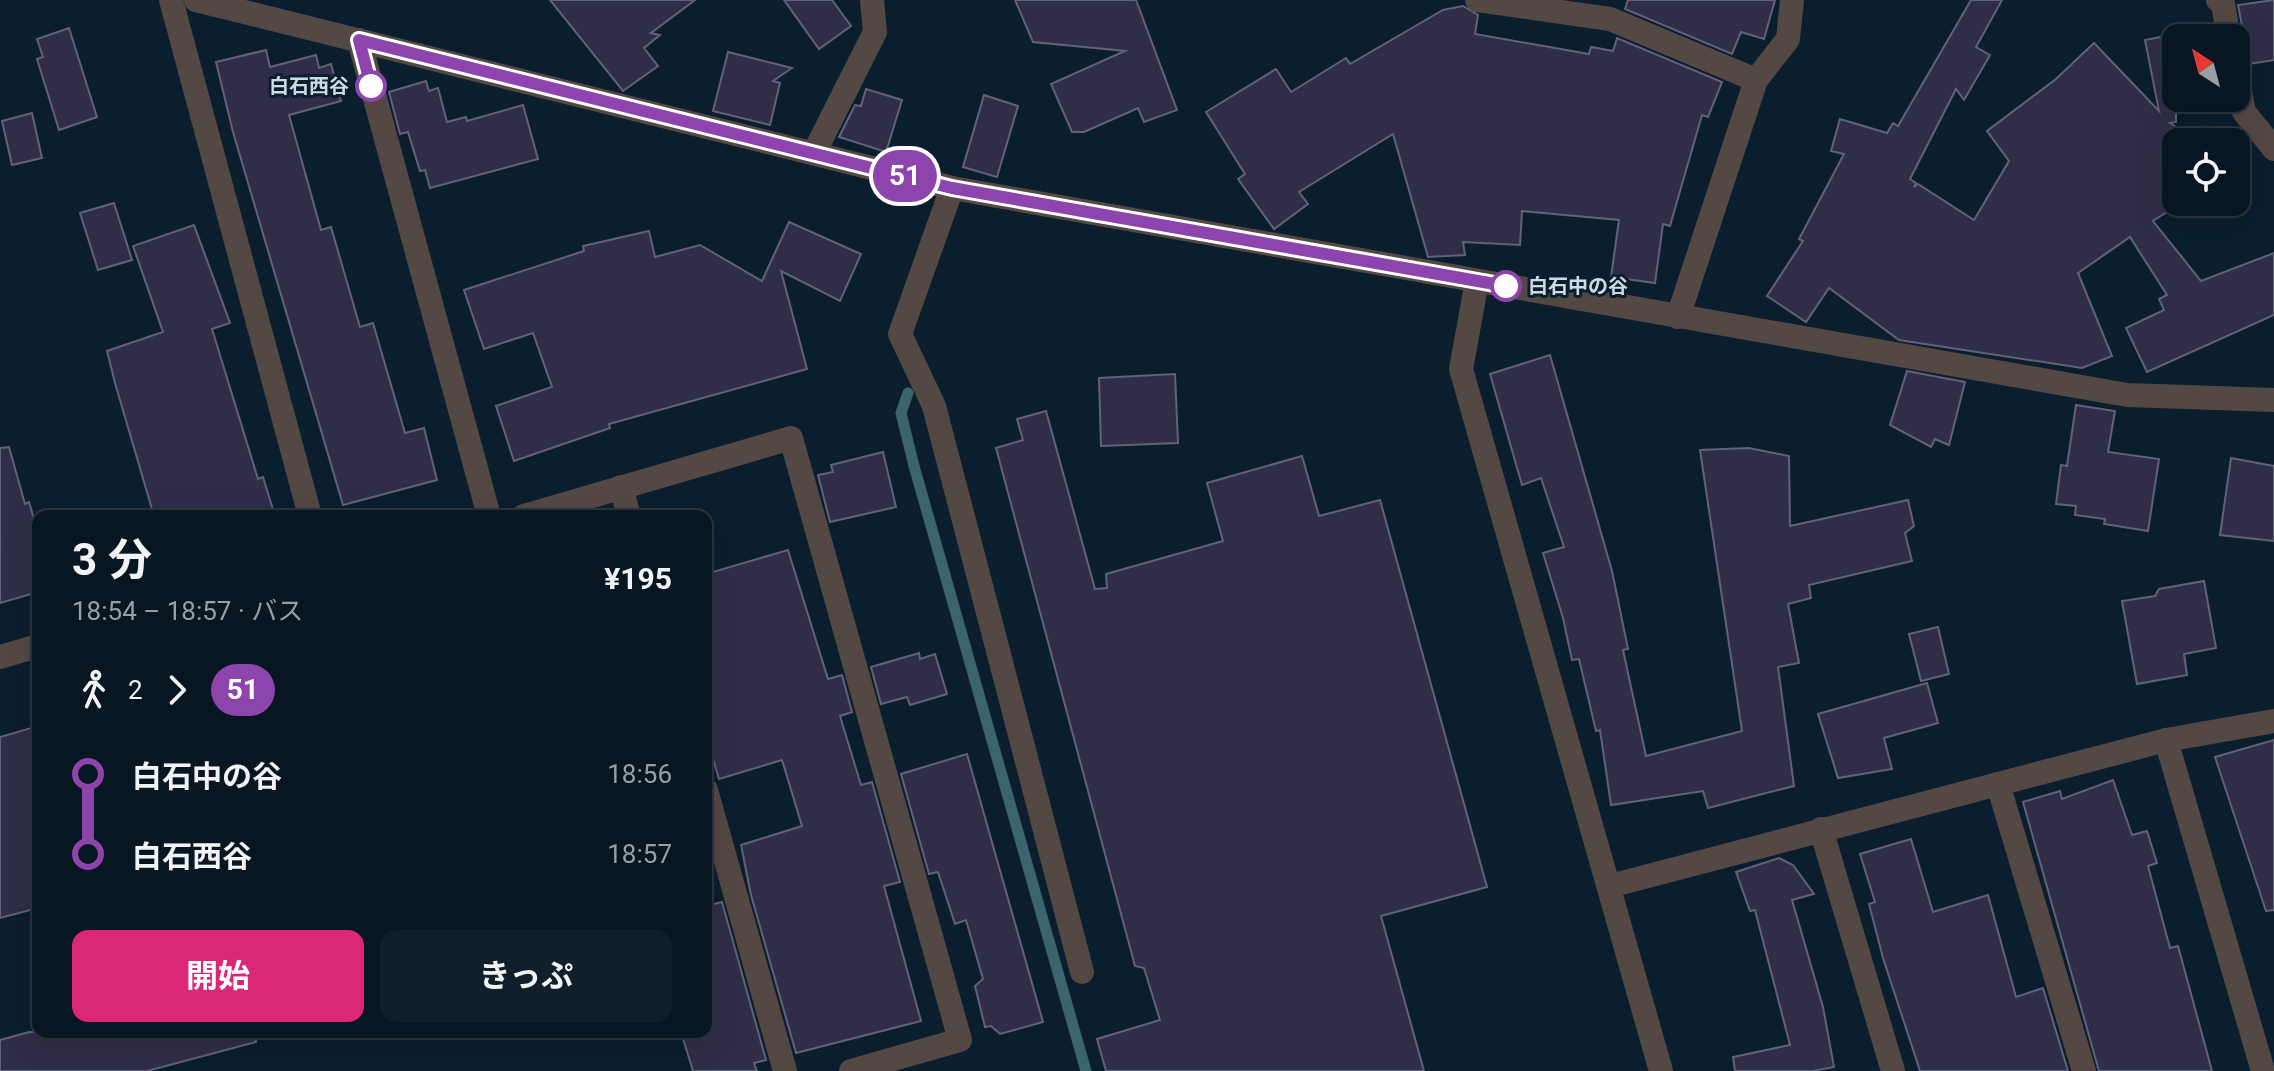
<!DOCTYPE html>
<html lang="ja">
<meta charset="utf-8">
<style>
body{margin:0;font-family:Roboto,"Noto Sans JP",sans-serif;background:#111f2a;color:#f1f3f6;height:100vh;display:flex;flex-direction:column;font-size:30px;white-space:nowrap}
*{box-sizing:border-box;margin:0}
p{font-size:26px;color:#989fa5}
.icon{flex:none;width:44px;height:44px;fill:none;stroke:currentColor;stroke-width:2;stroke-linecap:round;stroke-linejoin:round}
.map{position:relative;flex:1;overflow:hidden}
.drawer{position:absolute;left:32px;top:510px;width:680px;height:528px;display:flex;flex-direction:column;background:#081622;border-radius:16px;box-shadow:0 8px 32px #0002,0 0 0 2px #293540}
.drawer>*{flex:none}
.badge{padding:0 16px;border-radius:26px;font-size:28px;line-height:52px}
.needle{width:52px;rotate:324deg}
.controls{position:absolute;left:2162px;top:24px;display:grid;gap:16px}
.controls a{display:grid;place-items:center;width:88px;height:88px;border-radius:16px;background:#081622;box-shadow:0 8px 32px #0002,0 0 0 2px #293540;font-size:40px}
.map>.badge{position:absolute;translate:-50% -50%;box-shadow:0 0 0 4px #fff}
.legs{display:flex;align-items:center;gap:12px;height:88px;padding:0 40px;font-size:26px}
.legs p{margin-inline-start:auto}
.headline{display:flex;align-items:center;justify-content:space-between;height:136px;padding:0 40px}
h1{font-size:44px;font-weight:700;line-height:60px}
.primary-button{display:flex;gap:16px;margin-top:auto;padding:16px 40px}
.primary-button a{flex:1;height:92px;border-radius:16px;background:#db2777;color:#fff;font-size:32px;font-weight:700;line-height:92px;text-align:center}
.primary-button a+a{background:#111f2a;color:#f1f3f6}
ul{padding:0 40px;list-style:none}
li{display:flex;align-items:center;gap:28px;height:80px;font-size:30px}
li i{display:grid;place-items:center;width:12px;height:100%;margin:0 10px;background:currentColor}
li i::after{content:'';width:20px;height:20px;margin:-10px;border:6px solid;border-radius:50%;background:#081622}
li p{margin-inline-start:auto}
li:first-child i{background:linear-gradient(#0000 50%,currentColor 0)}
li:last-child i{background:linear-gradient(currentColor 50%,#0000 0)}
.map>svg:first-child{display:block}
</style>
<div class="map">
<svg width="2274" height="1071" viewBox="0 0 2274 1071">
<rect width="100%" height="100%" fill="#0b1e2e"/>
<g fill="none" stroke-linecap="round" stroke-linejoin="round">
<path stroke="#3b646d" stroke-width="11" d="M908 393 901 413 914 466 1086 1071"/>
</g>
<g fill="#302d48" stroke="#62617a" stroke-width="2">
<path d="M550 0H695L651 33 660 35 644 48 658 66 623 91Z"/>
<path d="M784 0H832L851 26 819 49Z"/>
<path d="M1015 0H1136L1177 110 1144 122 1138 108 1084 132H1072L1051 84 1125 51 1033 42Z"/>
<path d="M1628 0H1775L1764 39 1741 32 1732 54 1625 9Z"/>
<path d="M1971 0H2002L1976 47 1990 55 1964 100 1956 89 1910 179 1916 183 1914 187 1918 184 1974 220 2009 161 1987 131 2056 79 2094 43 2159 111 2145 40 2176 34V122L2170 123 2176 127V190L2162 200 2170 210 2153 221 2201 281 2274 253V315L2147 372 2126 328 2164 310 2159 299 2167 295 2130 237 2078 273 2112 356 2082 368 1899 340 1829 288 1806 322 1767 296 1803 241 1799 239 1844 154 1831 151 1840 119 1887 133 1893 123 1898 126Z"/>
<path d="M2274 0V60L2249 64 2240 57 2239 49 2244 36 2238 5Z"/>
<path d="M1463 6 1478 15 1475 34 1589 54 1591 47 1613 51 1617 38 1722 82 1708 117 1702 115 1670 226 1663 224 1655 283 1611 277 1619 220 1522 211 1520 245 1463 242 1465 255 1428 257 1393 134 1299 192 1308 204 1274 229 1238 179 1245 174 1206 112 1276 69 1291 92 1346 58 1350 64 1443 10Z"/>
<path d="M69 28 97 117 59 130 37 59 43 57 37 39Z"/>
<path d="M266 50 270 67 316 55 319 68 331 64 341 101 289 115 321 230 331 227 360 327 373 323 405 433 424 428 437 480 343 505 233 132 216 62Z"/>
<path d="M728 52 792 68 773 81 780 83 770 125 713 111Z"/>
<path d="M426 81 429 91 438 88 447 122 466 117 467 121 523 105 538 159 430 188 425 170 420 171 408 132 400 134 389 92Z"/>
<path d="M866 89 902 100 886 152 839 137 855 105 861 106Z"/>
<path d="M984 95 1018 106 997 177 963 167Z"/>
<path d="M32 113 42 158 12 165 2 121Z"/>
<path d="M114 203 132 260 98 270 80 213Z"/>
<path d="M789 222 861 254 840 301 781 271 807 369 609 424 610 428 514 461 496 406 552 387 533 333 484 349 464 290 584 251 583 246 649 231 655 257 700 245 762 281Z"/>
<path d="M194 225 230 323 212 329 258 479 263 477 275 516H154L115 383 107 351 163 332 133 246Z"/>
<path d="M1550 355 1612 571 1628 649 1623 650 1646 756 1742 731 1700 450 1749 448 1789 456 1790 526 1908 500 1914 526 1905 533 1912 561 1809 585 1811 598 1788 604 1799 663 1778 667 1794 786 1708 808 1703 791 1611 805 1600 730 1596 731 1579 659 1572 660 1563 618 1543 553 1564 547 1541 478 1522 485 1490 374Z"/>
<path d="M1907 371 1965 382 1949 445 1935 439 1931 447 1890 425Z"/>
<path d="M1175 374 1178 443 1101 446 1099 378Z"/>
<path d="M2076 405 2115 411 2108 452 2159 459 2148 531 2104 524 2105 519 2075 515 2076 506 2056 504 2061 465 2067 466Z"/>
<path d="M1046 411 1095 589 1107 588 1106 574 1223 541 1207 483 1302 456 1319 516 1380 500 1487 887 1381 916 1424 1071H1106L1097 1039 1160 1020 1144 968 1135 966 996 448 1023 440 1017 419Z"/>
<path d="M9 447 25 504 29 502 38 533V592L0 603V448Z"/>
<path d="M883 452 896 507 830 522 818 475 833 472 831 465Z"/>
<path d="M2231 458 2274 466V541L2220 535Z"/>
<path d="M788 550 828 679 842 675 852 712 840 716 861 785 872 782 900 882 884 886 921 1021 796 1053 751 895 741 845 802 826 782 760 719 779 706 735V574Z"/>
<path d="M2204 581 2216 648 2184 654 2187 675 2137 684 2122 601 2155 596 2159 589Z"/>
<path d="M1938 627 1949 674 1921 681 1909 634Z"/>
<path d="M919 653 920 659 935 654 947 694 910 705 907 697 881 704 871 667Z"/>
<path d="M1927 683 1938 723 1884 738 1892 769 1838 778 1818 714Z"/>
<path d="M38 726V908L0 918V737Z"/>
<path d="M2274 740V910L2266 911 2215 757Z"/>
<path d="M967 754 1043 1022 1000 1034 991 1026 985 1027 975 986 983 979 966 920 955 924 938 872 929 874 901 774Z"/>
<path d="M2113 780 2132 835 2147 831 2157 863 2148 866 2170 948 2178 946 2212 1071H2099L2023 802 2060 791 2062 799Z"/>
<path d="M1911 839 1933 912 1988 895 2016 997 2043 988 2068 1071H1920L1883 958 1869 904 1875 902 1860 854Z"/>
<path d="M1779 858 1793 865 1814 894 1792 900 1823 1007 1834 1067 1813 1071H1735L1733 1057 1790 1045 1755 910 1750 911 1736 872Z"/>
<path d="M722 902 766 1060 754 1063 757 1071H693L681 1032H706V906Z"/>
<path d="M29 1032H255L256 1042 147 1071H0V1040Z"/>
</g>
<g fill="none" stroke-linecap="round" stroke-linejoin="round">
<g stroke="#544844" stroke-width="24">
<path d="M171 0 310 516"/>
<path d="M196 0 952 188 2127 395 2274 400"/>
<path d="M1477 0 1610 19 1756 80"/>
<path d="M2218 0 2223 4 2229 38"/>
<path d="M359 40 489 516"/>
<path d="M2236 71 2244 112 2274 149"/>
<path d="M814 153 875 32 872 0"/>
<path d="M952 188 900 334 934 406 1082 972"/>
<path d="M1477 281 1461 369 1661 1071"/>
<path d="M1678 317 1756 80 1788 39 1792 0"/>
<path d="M621 487 629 516"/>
<path d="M524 516 791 438 960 1040 851 1071"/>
<path d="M0 657 38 646"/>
<path d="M2166 740 2263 1071"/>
<path d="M1998 784 2084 1071"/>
<path d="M706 790 785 1071"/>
<path d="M1821 829 1893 1071"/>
<path d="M1610 886 2166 740 2274 721"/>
</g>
</g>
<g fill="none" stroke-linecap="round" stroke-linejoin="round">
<g stroke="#fff" stroke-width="18">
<path id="line-1" d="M371 86 359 40 952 188 1506 286"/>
</g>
<use href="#line-1" stroke="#8e44ad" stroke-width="12"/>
</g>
<g fill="#fff" stroke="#8e44ad" stroke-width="4">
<circle cx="371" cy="86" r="14"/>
<circle cx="1506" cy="286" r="14"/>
</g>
<g text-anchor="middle" stroke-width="6" stroke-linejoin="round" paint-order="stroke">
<g font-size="20" font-weight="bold" fill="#cedae5" stroke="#0b1e2e" text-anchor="end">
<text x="349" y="93">白石西谷</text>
<text x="1528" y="293" text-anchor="start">白石中の谷</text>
</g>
</g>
</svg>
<div class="controls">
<a><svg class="needle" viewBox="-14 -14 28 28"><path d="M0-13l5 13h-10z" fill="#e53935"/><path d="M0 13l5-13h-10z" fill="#989fa5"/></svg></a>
<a><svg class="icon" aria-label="locate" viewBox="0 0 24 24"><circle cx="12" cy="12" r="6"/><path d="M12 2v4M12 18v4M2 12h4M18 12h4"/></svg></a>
</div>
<b class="badge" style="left:905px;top:176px;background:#8e44ad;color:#fff">51</b>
<section class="drawer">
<div class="headline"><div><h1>3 分</h1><p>18:54 – 18:57 · バス</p></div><b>¥195</b></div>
<div class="legs"><svg class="icon" aria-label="walk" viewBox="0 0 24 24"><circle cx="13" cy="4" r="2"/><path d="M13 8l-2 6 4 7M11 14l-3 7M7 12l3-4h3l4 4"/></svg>2<svg class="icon" aria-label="forward" viewBox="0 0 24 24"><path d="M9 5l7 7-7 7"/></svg><b class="badge" style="background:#8e44ad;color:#fff">51</b></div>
<ul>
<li><i style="color:#8e44ad"></i><b>白石中の谷</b><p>18:56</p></li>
<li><i style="color:#8e44ad"></i><b>白石西谷</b><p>18:57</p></li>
</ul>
<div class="primary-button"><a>開始</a><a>きっぷ</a></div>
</section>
</div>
